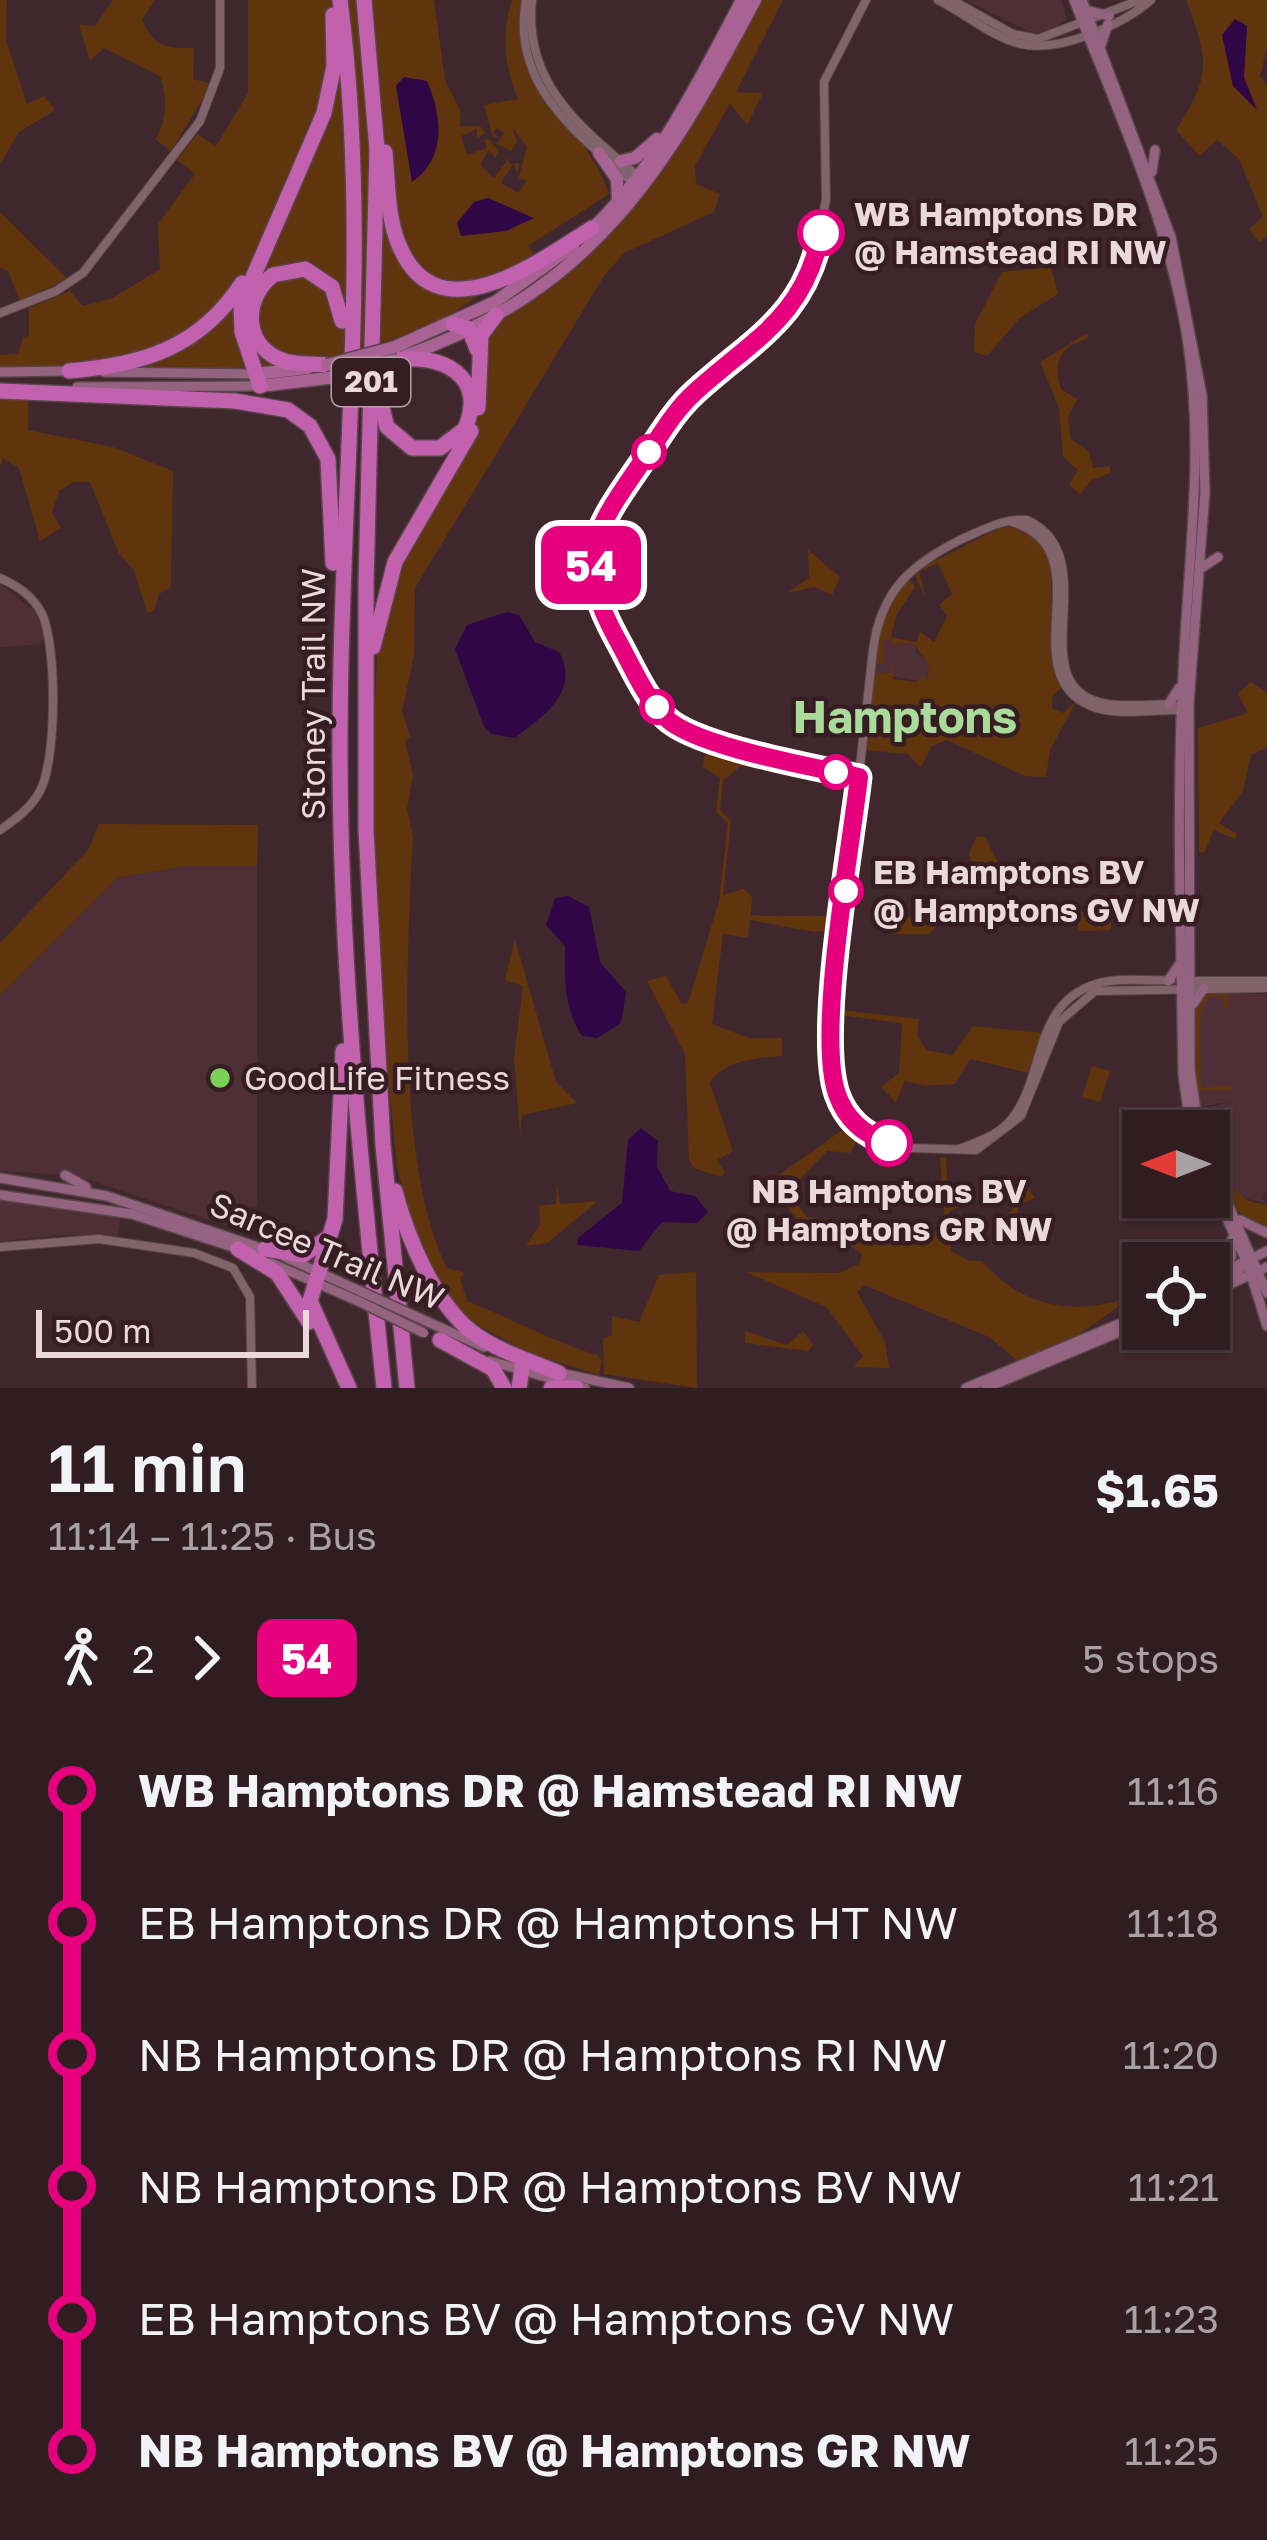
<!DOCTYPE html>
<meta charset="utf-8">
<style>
body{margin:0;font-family:"Golos Text",sans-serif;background:#3c2a2f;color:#f1f3f6;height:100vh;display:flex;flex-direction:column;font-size:45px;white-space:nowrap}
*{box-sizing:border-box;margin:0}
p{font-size:39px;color:#a8a2a5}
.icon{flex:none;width:66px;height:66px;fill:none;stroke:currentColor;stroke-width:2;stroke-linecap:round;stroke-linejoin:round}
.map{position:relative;height:1388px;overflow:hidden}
.panel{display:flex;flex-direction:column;background:#301d22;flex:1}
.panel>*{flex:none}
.badge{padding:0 24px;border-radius:18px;font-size:42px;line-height:78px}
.needle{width:78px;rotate:270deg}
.controls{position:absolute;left:1122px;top:1110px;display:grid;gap:24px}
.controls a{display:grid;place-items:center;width:108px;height:108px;border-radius:0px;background:#301d22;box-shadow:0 3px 9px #0004,0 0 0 3px #4b3b40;font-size:60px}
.scale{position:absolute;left:36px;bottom:30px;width:273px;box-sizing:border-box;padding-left:12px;border:6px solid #ead9dc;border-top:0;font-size:33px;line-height:42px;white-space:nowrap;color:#ead9dc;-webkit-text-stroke:9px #351d23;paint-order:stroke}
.map>.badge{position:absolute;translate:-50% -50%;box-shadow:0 0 0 6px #fff}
.legs{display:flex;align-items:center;gap:18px;height:132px;padding:0 48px;font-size:39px}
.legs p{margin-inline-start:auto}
.overview{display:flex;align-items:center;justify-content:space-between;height:204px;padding:0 48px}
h1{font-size:66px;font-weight:600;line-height:90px}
ul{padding:0 48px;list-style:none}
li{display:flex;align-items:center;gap:42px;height:132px;font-size:45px}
li i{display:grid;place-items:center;width:18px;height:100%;margin:0 15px;background:currentColor}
li i::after{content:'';width:30px;height:30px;margin:-15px;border:9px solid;border-radius:50%;background:#301d22}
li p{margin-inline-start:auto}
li:first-child i{background:linear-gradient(#0000 50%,currentColor 0)}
li:last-child i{background:linear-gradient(currentColor 50%,#0000 0)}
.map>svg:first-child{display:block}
</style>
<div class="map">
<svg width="1267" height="1388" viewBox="0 0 1267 1388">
<rect width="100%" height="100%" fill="#40272d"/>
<g fill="#4f2f37">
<path d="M965 0H1061L1067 18 1050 32 1032 33Z"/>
<path d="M0 583 36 613 44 638 40 644 0 647Z"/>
<path d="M879 636 916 645 915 652 932 664 935 684 874 673Z"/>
<path d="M187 866H257V1206L246 1207V1232L73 1175 0 1171V996L117 878Z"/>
<path d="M1201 994H1267V1193L1262 1197 1267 1204 1238 1196 1211 1145 1205 1108 1235 1101 1204 1106 1200 1110 1196 1074Z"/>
<path d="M0 1197 121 1215 117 1237 58 1235 0 1242Z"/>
</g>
<g fill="#60340d">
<path d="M0 0H7L6 40 27 104 44 96 55 110 19 132 0 164Z"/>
<path d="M113 0H155L142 20C154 47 166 48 194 48L193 79 212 84 171 151 155 139C168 120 167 97 160 76L104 48 90 61 79 25 95 26Z"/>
<path d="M248 0H434L445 80 460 110V126H480L486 133 477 138V129L461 136 467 155 487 148 485 141 477 143 488 139 499 151 495 158 489 150 480 165 494 178 507 161 505 155 510 164 519 163 518 173 513 164 501 183 518 193 527 180 518 179 527 147 512 127 517 141 511 151 497 144 504 133 497 128 493 133 499 137 493 138 484 105 518 99C504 66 501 34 512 0H523C507 96 585 118 609 194L528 246 534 253C500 275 474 304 436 322 301 385 146 370 0 370V355L18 354 23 337 29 336V308L70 291 83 306 113 298 160 269 158 224 195 174 177 160 197 134 216 146 248 93Z"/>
<path d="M759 0H783L736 92 763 93 747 125 730 103 695 166 696 184 720 194 714 212 624 253 604 276 415 588 414 655 402 711 410 737 405 742 413 775 407 809 413 837C407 954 395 1164 447 1268L465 1273 460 1278 467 1301C512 1319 550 1340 597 1355L602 1361 599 1375 530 1353 455 1313 418 1247 397 1168 380 993 372 782 377 652 402 558 465 451 480 414 490 324C531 296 574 270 609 235 677 168 716 83 759 0Z"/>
<path d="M1186 0H1267V49L1260 76 1267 86V237L1259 242 1249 229 1263 217 1239 159 1217 140 1200 156 1176 130C1212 75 1209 60 1186 0Z"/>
<path d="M0 212 68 279 20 301 8 271 0 268Z"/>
<path d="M1051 267 1058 294 1020 318 987 356 974 352 975 324 1002 272Z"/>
<path d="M1087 333 1089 338C1059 347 1053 361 1061 389L1077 399 1068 417 1071 439 1089 452 1093 468 1110 466V473L1092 480 1080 494 1069 485 1078 470 1063 457 1059 408 1040 362Z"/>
<path d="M0 395 29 396 28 430 113 447 173 471 171 587 159 594 154 611 147 613 134 570 119 554 90 482H73L59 491 52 513 61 528 40 541 19 468 3 458 0 467Z"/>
<path d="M1012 527C1063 536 1047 576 1053 611 1057 633 1060 661 1063 686L1052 696V708L1063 713 1076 701 1097 714 1075 704 1050 750 1046 777 1025 776 947 740 932 746 921 767 907 754 866 750 874 673H891L894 657 893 679 918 682 923 675 928 683 929 665 914 644 899 642 894 654 897 642 891 646 893 641 884 640V663H876C880 629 886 604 908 577L915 587 896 616 891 637 916 642 920 632 934 642 947 616 939 605 952 594 938 563 919 572 926 598 913 572 999 528Z"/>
<path d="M808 550 840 577 832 595 814 587 787 593 809 578Z"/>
<path d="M1251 682 1267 692V747L1251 755 1243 791 1219 823 1237 834 1235 839 1214 830 1204 853 1199 852 1198 728 1248 713 1238 694Z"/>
<path d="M707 743 851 779 741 766 723 780 720 810 731 821 723 895 743 889 752 896 751 915C782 918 809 914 838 917L836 930 814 932 750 920 748 938 723 934 712 1024 749 1038H782V1056C757 1058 724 1060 710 1083L733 1151 717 1160 725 1173 721 1177 694 1168 689 1160 685 1054 647 981 666 976 682 1004 688 1003 719 901 728 823 716 812 720 778 703 767Z"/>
<path d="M99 824 258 825 257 866H187L117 878 0 996V943L88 850Z"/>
<path d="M977 836 985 837 999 865 973 870 969 853Z"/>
<path d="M915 901 926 904 935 928 930 934H892L894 915 912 917Z"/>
<path d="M1111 911V930L1078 931V912Z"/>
<path d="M515 939 556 1082 577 1103 522 1115 520 1135 514 1057 523 986 505 980Z"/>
<path d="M1200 992H1228L1229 1008 1224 1009 1223 996 1208 997 1200 1014 1201 1088 1233 1085 1232 1090 1196 1091 1192 1026Z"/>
<path d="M840 1010 919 1019 917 1035 926 1050 953 1055 973 1026 1042 1033 1029 1073 970 1059 955 1084 925 1086 905 1081 896 1102 881 1087 899 1073 902 1023 840 1015Z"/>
<path d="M1092 1066 1110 1071 1100 1102 1082 1097Z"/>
<path d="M848 1126 860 1136 850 1153 827 1151 788 1192 807 1217 889 1222 900 1240 929 1239 945 1225 940 1157 946 1158 949 1207 967 1202 949 1212 951 1251 970 1261H982C1022 1308 1075 1316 1132 1297L1075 1337 1019 1362 989 1337 864 1285 857 1292 885 1342 889 1368 854 1367 863 1356 826 1307 746 1272 839 1273 859 1264 862 1254 823 1228 798 1221 769 1182Z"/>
<path d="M1209 1138C1219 1167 1232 1205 1267 1204V1231L1236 1210Z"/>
<path d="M1026 1182 1034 1198 1019 1206 1014 1227 1006 1215 1013 1210 1004 1193Z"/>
<path d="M557 1184 560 1204 598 1201 547 1243 526 1246 540 1224 539 1206 556 1204Z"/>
<path d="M696 1272 697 1388 604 1374 603 1339 612 1335V1316L639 1322 659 1275Z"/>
<path d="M745 1331 787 1345 803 1331 813 1345 808 1351 745 1343Z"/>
</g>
<g fill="#2f0646">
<path d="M1235 19 1247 26 1244 77 1257 110 1233 86 1222 35Z"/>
<path d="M404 77 427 81C442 116 447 158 412 182L396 86Z"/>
<path d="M488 198 534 218 506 231 461 236 457 223 474 202Z"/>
<path d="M507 612 519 615 535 642 559 652C581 692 543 716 515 738L491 734 484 726 455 649 467 625Z"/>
<path d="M568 896 589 907 600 962 626 992 621 1023 597 1038 582 1036C563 1008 565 977 565 946L546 925 555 898Z"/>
<path d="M641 1128 658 1141 657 1166 670 1191 695 1196 708 1212 697 1223 662 1222 639 1251 577 1245 578 1238 622 1203 628 1140Z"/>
</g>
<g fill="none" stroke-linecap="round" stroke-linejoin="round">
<g stroke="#584449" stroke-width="10">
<g id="tertiary">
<path d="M526 0C514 66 551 111 598 152"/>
<path d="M532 0C523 85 582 128 640 178"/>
<path d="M938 0C964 13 992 37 1021 44 1059 53 1122 25 1151 0"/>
<path d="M952 0 1013 34 1038 39 1140 0"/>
<path d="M610 162 634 184"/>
<path d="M0 313 56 291 83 273 200 121 220 68V0"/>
<path d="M1012 522C1105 550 1011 673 1091 706 1117 717 1156 709 1183 710"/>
<path d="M0 578C18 586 33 596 42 614 57 646 57 759 40 791 31 808 16 819 0 830"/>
<path d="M1173 704C1150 704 1121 708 1099 702 1020 680 1107 557 1027 520 1004 518 985 529 964 538 911 564 881 590 873 650L833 1008 836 1092 859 1128 911 1148 976 1150 1021 1116 1059 1022 1095 991 1267 988"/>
<path d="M761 750 859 770"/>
<path d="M859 777 774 758 675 726 651 700 602 612 590 575 595 535 668 425 690 397 784 317 810 275 826 200 824 82 866 0"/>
<path d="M1186 981H1267"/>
<path d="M959 1149C977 1142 994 1137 1008 1123 1047 1082 1030 1004 1096 984 1119 977 1146 981 1171 980"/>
<path d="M0 1247 99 1239 194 1253 233 1268 250 1297 252 1388"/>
</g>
</g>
<g stroke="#584449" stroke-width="12">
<g id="secondary">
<path d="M1074 0C1117 110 1168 220 1187 337 1205 452 1188 559 1183 673 1176 806 1181 942 1183 1075L1191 1131"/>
<path d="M1082 0 1171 237 1202 395 1205 492 1189 704 1190 1070 1199 1131"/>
<path d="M1086 10 1109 16"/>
<path d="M1101 45 1108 24"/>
<path d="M1152 172 1155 150"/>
<path d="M0 372 69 371"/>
<path d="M104 372 255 374"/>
<path d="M77 387 260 386"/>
<path d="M1203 567 1218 557"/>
<path d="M1169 704 1179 688"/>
<path d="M1168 981 1179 965"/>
<path d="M1193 1004 1204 988"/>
<path d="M1209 1161 1267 1293"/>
<path d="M65 1175 86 1187"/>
<path d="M0 1178 107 1196 269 1251"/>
<path d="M1209 1179 1248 1265 1267 1326"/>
<path d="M0 1195 132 1214 239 1249"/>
<path d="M1240 1220 1267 1233"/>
<path d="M285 1257 362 1292"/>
<path d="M271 1263 358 1301"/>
<path d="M1225 1271 1267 1251"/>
<path d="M1214 1276 1231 1258 1232 1239"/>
<path d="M1209 1287 1241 1269"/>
<path d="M1209 1294 1267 1267"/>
<path d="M428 1322 484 1347"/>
<path d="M490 1361 585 1388"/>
<path d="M556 1372 629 1388"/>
<path d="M966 1388 1143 1314"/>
<path d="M986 1388 1143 1322"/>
</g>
</g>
<g stroke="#584449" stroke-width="15">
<g id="primary">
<path d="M599 153 617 179 618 202"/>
<path d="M621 161 635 158 657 139"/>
<path d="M588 233C657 168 698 83 742 0"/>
<path d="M395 347 495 302 573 246"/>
<path d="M405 356C595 289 666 168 755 0"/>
<path d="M255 374 308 368"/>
<path d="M260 386 328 378"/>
</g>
</g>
<g stroke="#584449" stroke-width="18">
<g id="motorway">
<path d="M340 0C372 243 340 491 340 735 339 953 361 1171 384 1388"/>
<path d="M364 0 377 149 366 583V830L383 1145 407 1388"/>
<path d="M385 152C388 182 387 217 399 245 437 339 543 259 592 228"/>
<path d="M453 324 469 329 477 349"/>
<path d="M327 365C310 363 293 366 277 358 242 340 245 297 273 275L305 269 332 287 342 321"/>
<path d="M69 371C142 365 200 348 242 283"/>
<path d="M260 386 242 332 241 305 324 113 334 66 333 15"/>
<path d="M0 391 235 401 288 410 310 426 328 459 333 563"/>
<path d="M378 392 387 427 412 448H440L465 429C488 375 441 353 394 360"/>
<path d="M478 408 481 335 496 315"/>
<path d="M373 647 395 562 471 431"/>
<path d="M343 1051 335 1219 310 1301 349 1388"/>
<path d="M395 1191C407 1237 434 1302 472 1332 497 1351 531 1361 559 1373"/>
<path d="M238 1249 277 1273 309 1322"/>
<path d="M265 1249 303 1255 326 1239"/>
<path d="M440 1340 493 1369 504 1388"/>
<path d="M519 1388 523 1362"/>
<path d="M551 1388H576"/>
</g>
</g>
<use href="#tertiary" stroke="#81646b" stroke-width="8"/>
<use href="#secondary" stroke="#94637f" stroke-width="9"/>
<use href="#primary" stroke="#a86293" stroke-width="12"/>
<use href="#motorway" stroke="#c261ad" stroke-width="15"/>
<g stroke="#584449" stroke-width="12" stroke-linecap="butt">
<g id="secondary-bridge">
<path d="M362 1292 428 1322"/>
<path d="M358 1301 424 1333"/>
</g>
</g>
<g stroke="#584449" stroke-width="15" stroke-linecap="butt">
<g id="primary-bridge">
<path d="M327 365 395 347"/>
<path d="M328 378 394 360"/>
</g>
</g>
<use href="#secondary-bridge" stroke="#94637f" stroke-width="9"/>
<use href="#primary-bridge" stroke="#a86293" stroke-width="12"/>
</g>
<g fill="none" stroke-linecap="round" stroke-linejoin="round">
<g stroke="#fff" stroke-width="27">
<path id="line-1" d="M821 233C804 318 753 339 694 393 674 411 659 438 644 459 594 531 572 558 618 641 632 666 645 698 666 718 696 747 815 767 859 777 851 849 816 1033 837 1094 846 1120 864 1135 889 1143"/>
</g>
<use href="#line-1" stroke="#e6007e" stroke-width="18"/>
</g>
<g fill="#fff" stroke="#e6007e" stroke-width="6">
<circle cx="821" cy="233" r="21"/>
<circle cx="649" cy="452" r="15"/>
<circle cx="657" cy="707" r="15"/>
<circle cx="836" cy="772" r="15"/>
<circle cx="846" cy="891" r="15"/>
<circle cx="889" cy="1143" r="21"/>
</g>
<circle fill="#79d158" stroke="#351d23" stroke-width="4.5" cx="220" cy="1078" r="12"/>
<g text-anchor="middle" stroke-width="9" stroke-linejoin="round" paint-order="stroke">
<rect fill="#351d23" stroke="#b4a1a4" stroke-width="3" x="332" y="358" width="78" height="48" rx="9"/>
<g font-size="30" font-weight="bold" fill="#ead9dc">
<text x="371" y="392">201</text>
</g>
<g font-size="33" font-weight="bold" fill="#ead9dc" stroke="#351d23" text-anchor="start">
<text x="854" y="226">WB Hamptons DR<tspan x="854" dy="38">@ Hamstead RI NW</tspan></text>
<text x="873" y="884">EB Hamptons BV<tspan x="873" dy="38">@ Hamptons GV NW</tspan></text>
<text x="889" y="1203" text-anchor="middle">NB Hamptons BV<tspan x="889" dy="38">@ Hamptons GR NW</tspan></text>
</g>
<g font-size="33" fill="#ead9dc" stroke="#351d23">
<text transform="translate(313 694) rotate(-90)" y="12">Stoney Trail NW</text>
<text transform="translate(327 1251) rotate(23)" y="12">Sarcee Trail NW</text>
</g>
<g font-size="33" fill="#ead9dc" stroke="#351d23" text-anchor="start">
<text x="244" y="1090">GoodLife Fitness</text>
</g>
<g font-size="45" font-weight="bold" fill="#abdb9b" stroke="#351d23">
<text x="905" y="733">Hamptons</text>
</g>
</g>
</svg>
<div class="controls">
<a><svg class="needle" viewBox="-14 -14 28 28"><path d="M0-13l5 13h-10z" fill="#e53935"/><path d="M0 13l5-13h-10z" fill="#a8a2a5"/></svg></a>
<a><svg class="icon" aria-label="locate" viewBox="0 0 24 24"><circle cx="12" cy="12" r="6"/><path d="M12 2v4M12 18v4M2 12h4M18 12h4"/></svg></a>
</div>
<div class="scale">500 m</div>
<b class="badge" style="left:591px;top:565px;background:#e6007e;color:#fff">54</b>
</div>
<section class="panel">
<div class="overview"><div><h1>11 min</h1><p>11:14 – 11:25 · Bus</p></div><b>$1.65</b></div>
<div class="legs"><svg class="icon" aria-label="walk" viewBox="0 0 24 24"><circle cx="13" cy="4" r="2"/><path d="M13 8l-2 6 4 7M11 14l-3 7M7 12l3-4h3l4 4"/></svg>2<svg class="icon" aria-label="forward" viewBox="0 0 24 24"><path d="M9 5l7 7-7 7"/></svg><b class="badge" style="background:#e6007e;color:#fff">54</b><p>5 stops</p></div>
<ul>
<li><i style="color:#e6007e"></i><b>WB Hamptons DR @ Hamstead RI NW</b><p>11:16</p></li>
<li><i style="color:#e6007e"></i><span>EB Hamptons DR @ Hamptons HT NW</span><p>11:18</p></li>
<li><i style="color:#e6007e"></i><span>NB Hamptons DR @ Hamptons RI NW</span><p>11:20</p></li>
<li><i style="color:#e6007e"></i><span>NB Hamptons DR @ Hamptons BV NW</span><p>11:21</p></li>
<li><i style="color:#e6007e"></i><span>EB Hamptons BV @ Hamptons GV NW</span><p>11:23</p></li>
<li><i style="color:#e6007e"></i><b>NB Hamptons BV @ Hamptons GR NW</b><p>11:25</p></li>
</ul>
</section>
